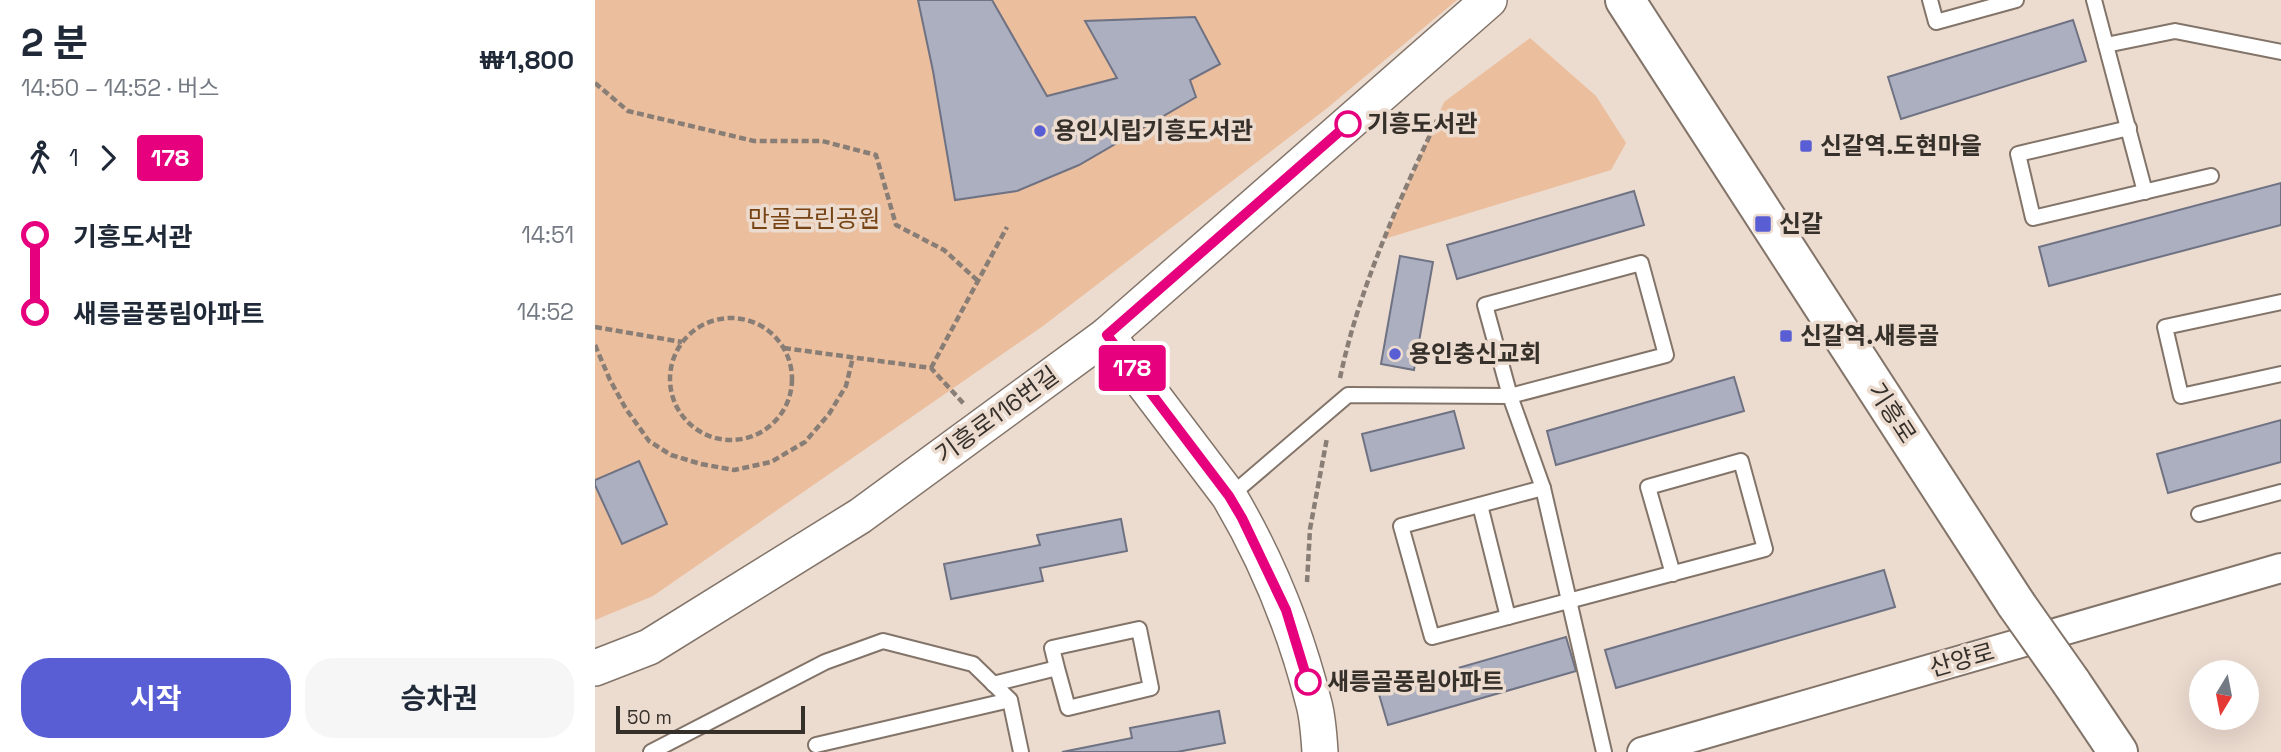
<!DOCTYPE html>
<html lang="ko">
<meta charset="utf-8">
<style>
body{margin:0;font-family:"Space Grotesk","Noto Sans KR",sans-serif;background:#f6f6f7;color:#1f2937;height:100vh;display:flex;flex-direction:column;font-size:26px;white-space:nowrap}
*{box-sizing:border-box;margin:0}
p{font-size:23px;color:#747a83}
.icon{flex:none;width:38px;height:38px;fill:none;stroke:currentColor;stroke-width:2;stroke-linecap:round;stroke-linejoin:round}
.map{position:relative;flex:1;overflow:hidden}
.panel{display:flex;flex-direction:column;background:#fff;width:595px}
.panel>*{flex:none}
.badge{padding:0 14px;border-radius:5px;font-size:24px;line-height:46px}
.needle{width:46px;rotate:190deg}
.buttons{position:absolute;left:1594px;top:660px;display:grid;gap:14px}
.buttons a{display:grid;place-items:center;width:70px;height:70px;border-radius:50%;background:#fff;box-shadow:0 7px 28px #0002;font-size:35px}
.scale{position:absolute;left:21px;bottom:18px;width:189px;box-sizing:border-box;padding-left:7px;border:4px solid #36302b;border-top:0;font-size:19px;line-height:24px;white-space:nowrap;color:#36302b;-webkit-text-stroke:5px #ecdbcf;paint-order:stroke}
.map>.badge{position:absolute;translate:-50% -50%;box-shadow:0 0 0 4px #fff}
.legs{display:flex;align-items:center;gap:10px;height:77px;padding:0 21px;font-size:23px}
.legs p{margin-inline-start:auto}
.overview{display:flex;align-items:center;justify-content:space-between;height:119px;padding:0 21px}
h1{font-size:38px;font-weight:700;line-height:52px}
.button{display:flex;gap:14px;margin-top:auto;padding:14px 21px}
.button a{flex:1;height:80px;border-radius:28px;background:#5a5ed5;color:#fff;font-size:28px;font-weight:700;line-height:80px;text-align:center}
.button a+a{background:#f6f6f7;color:#1f2937}
ul{padding:0 21px;list-style:none}
li{display:flex;align-items:center;gap:24px;height:77px;font-size:26px}
li i{display:grid;place-items:center;width:10px;height:100%;margin:0 9px;background:currentColor}
li i::after{content:'';width:18px;height:18px;margin:-9px;border:5px solid;border-radius:50%;background:#fff}
li p{margin-inline-start:auto}
li:first-child i{background:linear-gradient(#0000 50%,currentColor 0)}
li:last-child i{background:linear-gradient(currentColor 50%,#0000 0)}
main{display:flex;flex:1;min-height:0}
.map>svg:first-child{display:block}
</style>
<main>
<section class="panel">
<div class="overview"><div><h1>2 분</h1><p>14:50 – 14:52 · 버스</p></div><b>₩1,800</b></div>
<div class="legs"><svg class="icon" aria-label="walk" viewBox="0 0 24 24"><circle cx="13" cy="4" r="2"/><path d="M13 8l-2 6 4 7M11 14l-3 7M7 12l3-4h3l4 4"/></svg>1<svg class="icon" aria-label="forward" viewBox="0 0 24 24"><path d="M9 5l7 7-7 7"/></svg><b class="badge" style="background:#e6007e;color:#fff">178</b></div>
<ul>
<li><i style="color:#e6007e"></i><b>기흥도서관</b><p>14:51</p></li>
<li><i style="color:#e6007e"></i><b>새릉골풍림아파트</b><p>14:52</p></li>
</ul>
<div class="button"><a>시작</a><a>승차권</a></div>
</section>
<div class="map">
<svg width="1686" height="752" viewBox="0 0 1686 752">
<rect width="100%" height="100%" fill="#ecdbcf"/>
<g fill="#ebbe9d">
<path d="M0 0H862L731 109 448 326 58 596 0 620Z"/>
<path d="M935 38 1001 96 1031 143 1016 170 789 239 849 102Z"/>
</g>
<g fill="#abafc0" stroke="#6f7282" stroke-width="2">
<path d="M323 0H397L452 96 522 78 490 21 600 17 625 64 595 80 601 97 484 165 422 191 360 200 338 71Z"/>
<path d="M1478 20 1491 61 1306 119 1293 77Z"/>
<path d="M1686 183V225L1454 286 1444 247Z"/>
<path d="M1039 191 1049 225 862 279 852 245Z"/>
<path d="M805 256 838 262 819 370 786 364Z"/>
<path d="M1139 377 1149 411 961 465 952 431Z"/>
<path d="M859 411 869 448 776 471 767 434Z"/>
<path d="M1686 420V462L1573 493 1562 454Z"/>
<path d="M44 461 72 524 27 544 0 485V480Z"/>
<path d="M526 519 532 551 445 568 448 581 356 599 349 564 445 545 442 535Z"/>
<path d="M1289 570 1300 607 1021 688 1010 650Z"/>
<path d="M971 637 981 671 793 725 783 691Z"/>
<path d="M624 711 630 743 582 752H467L537 738 535 728Z"/>
</g>
<g fill="none" stroke-linecap="round" stroke-linejoin="round">
<g stroke="#837469" stroke-width="18">
<g id="service">
<path d="M1335 0 1341 22 1421 0"/>
<path d="M1499 0 1550 192"/>
<path d="M1511 45 1580 31 1686 52"/>
<path d="M1534 128 1423 154 1438 218 1616 176"/>
<path d="M1046 263 1071 355 915 396 890 305Z"/>
<path d="M1686 302 1570 327 1586 396 1686 374"/>
<path d="M948 488 806 526 837 637C948 607 1059 579 1170 549L1146 461 1053 487 1078 574"/>
<path d="M635 496 753 395 915 396 948 488 1009 752"/>
<path d="M885 505 913 617"/>
<path d="M1604 514 1686 492"/>
<path d="M398 684 462 668 473 708 556 688 544 629 457 648 462 668"/>
<path d="M415 700 426 752"/>
<path d="M56 752 230 662 288 641 378 664 415 700 221 745"/>
</g>
</g>
<g stroke="#837469" stroke-width="32">
<path id="minor" d="M1047 752 1686 568"/>
</g>
<g stroke="#837469" stroke-width="38">
<g id="tertiary">
<path d="M512 335 634 496C672 560 701 632 719 704 723 719 724 736 725 752"/>
<path d="M0 668 54 647 265 516 512 335 894 0"/>
</g>
</g>
<g stroke="#837469" stroke-width="42">
<g id="secondary">
<path d="M1030 0 1421 604"/>
<path d="M1476 682 1523 752"/>
</g>
</g>
<g stroke="#897e76" stroke-width="4.5" stroke-dasharray="7 3.5" stroke-linecap="butt">
<path d="M0 83 33 111 159 141H227L281 155 301 225 349 250 383 281"/>
<circle cx="136" cy="379" r="61"/>
<path d="M0 327 87 342"/>
<path d="M0 345 15 380 31 409 54 441 76 455 106 464 139 470 176 462 210 442 234 414 251 386 258 357"/>
<path d="M189 348 336 368 369 404"/>
<path d="M336 368 412 227"/>
<path d="M745 378C764 288 803 203 842 120"/>
<path d="M712 582 715 529 732 438"/>
</g>
<use href="#service" stroke="#fff" stroke-width="14"/>
<use href="#minor" stroke="#fff" stroke-width="28"/>
<use href="#tertiary" stroke="#fff" stroke-width="35"/>
<use href="#secondary" stroke="#fff" stroke-width="38"/>
<g stroke="#837469" stroke-width="42" stroke-linecap="butt">
<path id="secondary-bridge" d="M1421 604 1476 682"/>
</g>
<use href="#secondary-bridge" stroke="#fff" stroke-width="38"/>
</g>
<g fill="none" stroke-linecap="round" stroke-linejoin="round">
<g stroke="#fff" stroke-width="16">
<path id="line-1" d="M713 682 691 610 647 518 634 496 512 335 753 124"/>
</g>
<use href="#line-1" stroke="#e6007e" stroke-width="10"/>
</g>
<g fill="#fff" stroke="#e6007e" stroke-width="3.5">
<circle cx="753" cy="124" r="12"/>
<circle cx="713" cy="682" r="12"/>
</g>
<g fill="#5a5ed5" stroke="#ecdbcf" stroke-width="2.5">
<circle cx="445" cy="131" r="7"/>
<rect x="1204" y="139" width="14" height="14" rx="3.5"/>
<rect x="1159" y="215" width="18" height="18" rx="3.5"/>
<rect x="1184" y="329" width="14" height="14" rx="3.5"/>
<circle cx="800" cy="354" r="7"/>
</g>
<g text-anchor="middle" stroke-width="7" stroke-linejoin="round" paint-order="stroke">
<g font-size="24" font-weight="bold" fill="#36302b" stroke="#ecdbcf" text-anchor="start">
<text x="772" y="132">기흥도서관</text>
<text x="732" y="690">새릉골풍림아파트</text>
</g>
<g font-size="24" font-weight="bold" fill="#36302b" stroke="#ecdbcf" text-anchor="start">
<text x="459" y="139">용인시립기흥도서관</text>
<text x="1225" y="154">신갈역.도현마을</text>
<text x="1184" y="232">신갈</text>
<text x="1205" y="344">신갈역.새릉골</text>
<text x="814" y="362">용인충신교회</text>
</g>
<g font-size="24" fill="#774415" stroke="#ecdbcf">
<text x="219" y="227">만골근린공원</text>
</g>
<g font-size="24" fill="#36302b" stroke="#ecdbcf">
<text transform="translate(1297 413) rotate(57)" y="8">기흥로</text>
<text transform="translate(402 415) rotate(-36)" y="8">기흥로116번길</text>
<text transform="translate(1367 660) rotate(-16)" y="8">산양로</text>
</g>
</g>
</svg>
<div class="buttons">
<a><svg class="needle" viewBox="-14 -14 28 28"><path d="M0-13l5 13h-10z" fill="#e53935"/><path d="M0 13l5-13h-10z" fill="#747a83"/></svg></a>
</div>
<div class="scale">50 m</div>
<b class="badge" style="left:537px;top:368px;background:#e6007e;color:#fff">178</b>
</div>
</main>
